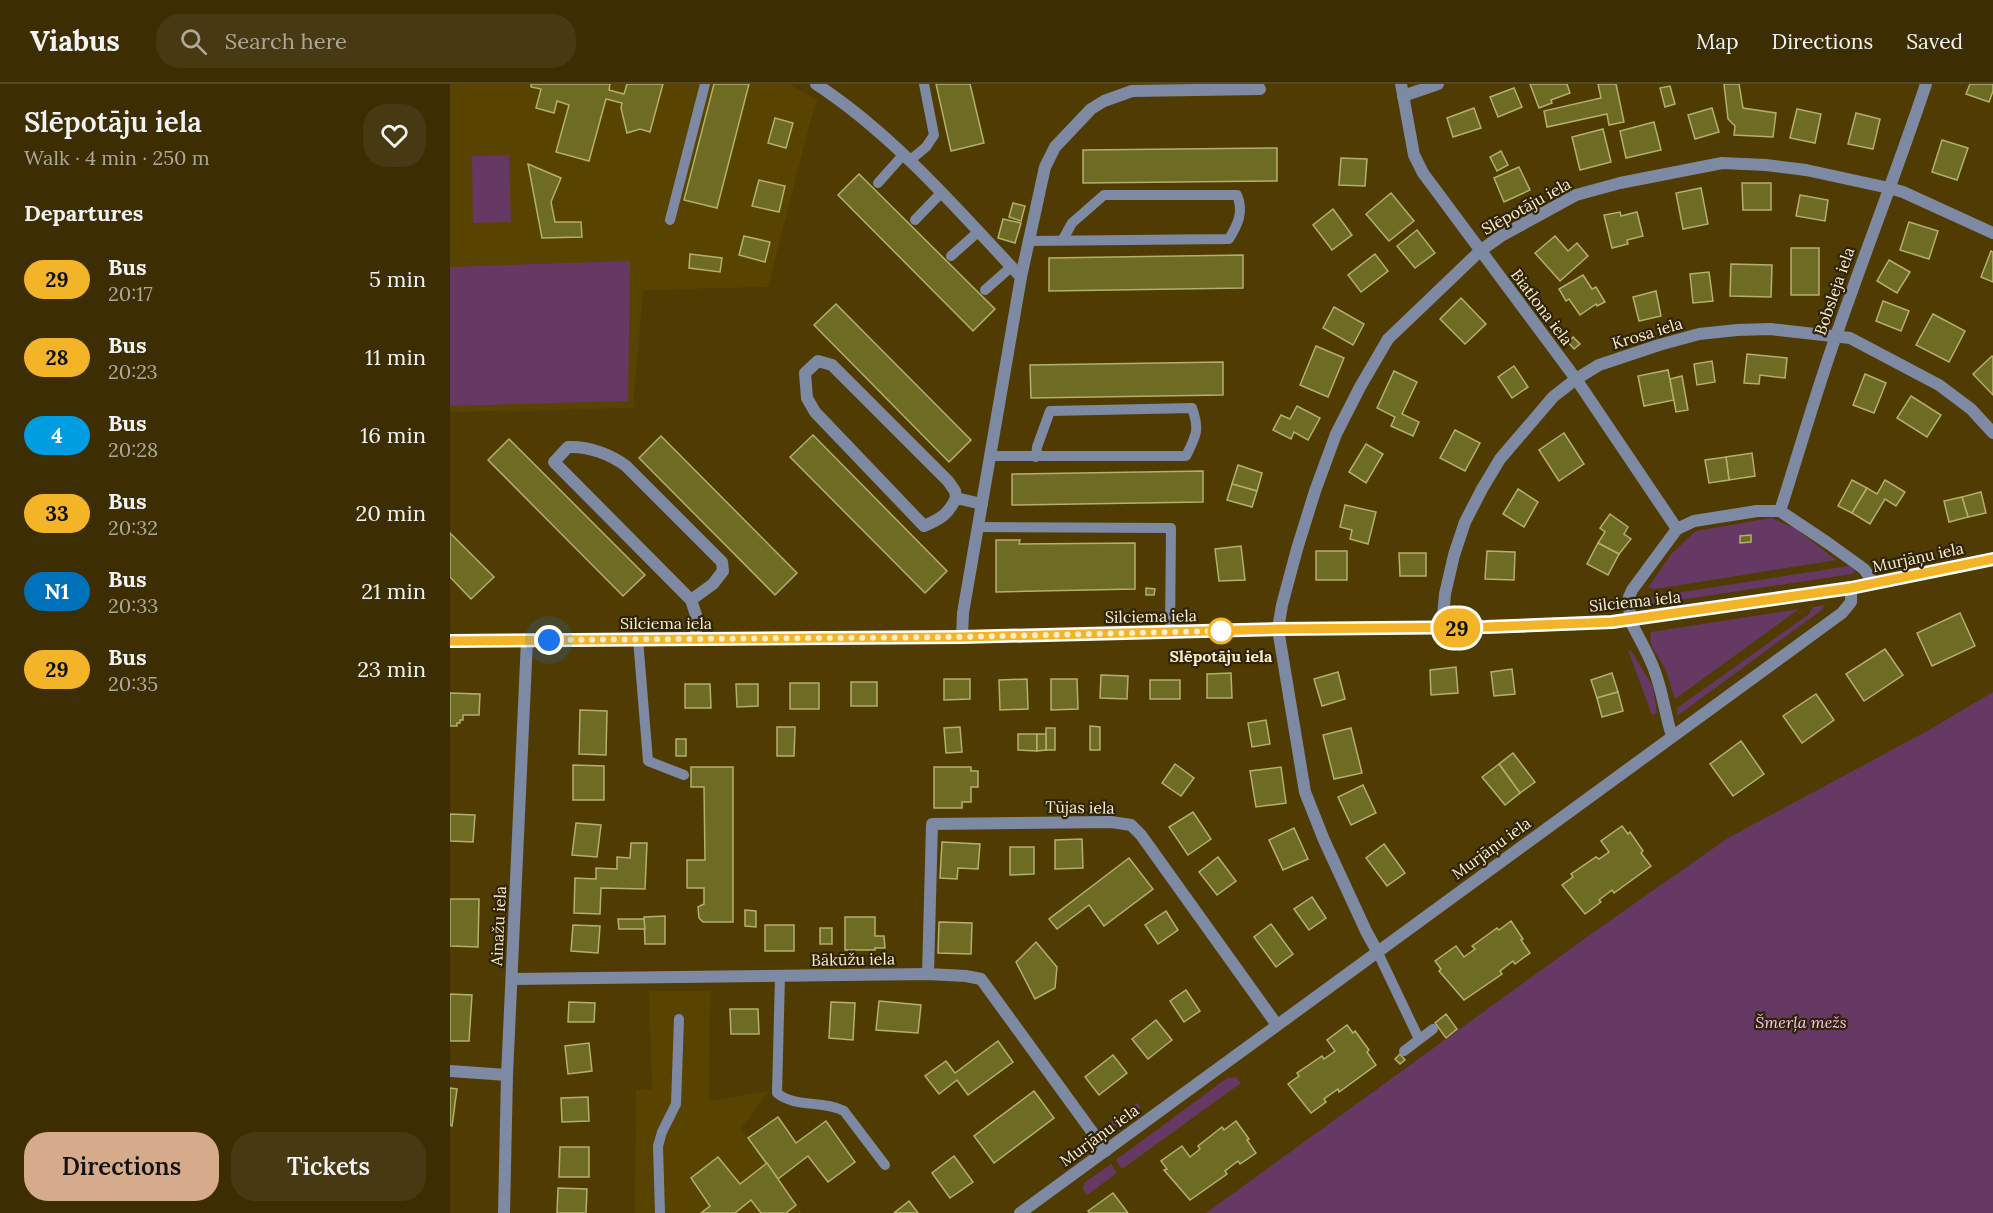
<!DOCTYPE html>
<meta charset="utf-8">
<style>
body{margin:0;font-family:Lora,serif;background:#473911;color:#f1f3f6;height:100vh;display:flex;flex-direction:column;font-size:22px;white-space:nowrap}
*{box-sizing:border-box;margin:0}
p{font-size:20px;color:#aca899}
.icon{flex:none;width:33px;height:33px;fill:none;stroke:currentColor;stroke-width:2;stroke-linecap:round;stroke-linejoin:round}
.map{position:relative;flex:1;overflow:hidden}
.sheet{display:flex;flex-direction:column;background:#3c2d02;width:450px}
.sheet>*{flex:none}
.badge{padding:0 12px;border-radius:20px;font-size:21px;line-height:39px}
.you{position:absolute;width:30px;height:30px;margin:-15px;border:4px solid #fff;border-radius:50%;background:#1a73e8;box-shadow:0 0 0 9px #1a73e833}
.map>.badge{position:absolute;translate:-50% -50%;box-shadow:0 0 0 3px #fff}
h2{padding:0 24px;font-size:22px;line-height:54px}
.round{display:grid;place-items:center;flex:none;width:63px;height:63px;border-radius:24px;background:#473911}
.overview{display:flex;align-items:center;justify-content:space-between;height:102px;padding:0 24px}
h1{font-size:28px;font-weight:600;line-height:45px}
.button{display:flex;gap:12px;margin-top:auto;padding:12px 24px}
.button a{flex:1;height:69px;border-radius:24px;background:#d6ab8b;color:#111;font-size:24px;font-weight:600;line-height:69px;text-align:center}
.button a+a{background:#473911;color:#f1f3f6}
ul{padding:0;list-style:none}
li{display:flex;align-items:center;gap:18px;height:78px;padding:0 24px}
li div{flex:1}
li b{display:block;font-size:22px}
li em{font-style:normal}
li .badge{min-width:66px;font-weight:700;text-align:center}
header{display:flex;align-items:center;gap:36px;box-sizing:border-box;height:84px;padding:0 30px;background:#3c2d02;border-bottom:2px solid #554924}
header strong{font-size:28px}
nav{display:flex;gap:33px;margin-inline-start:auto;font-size:21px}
.search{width:420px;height:54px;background:#473911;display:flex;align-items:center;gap:15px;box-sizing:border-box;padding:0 21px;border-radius:24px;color:#aca899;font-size:22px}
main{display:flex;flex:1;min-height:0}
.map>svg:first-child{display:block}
</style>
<header>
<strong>Viabus</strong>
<div class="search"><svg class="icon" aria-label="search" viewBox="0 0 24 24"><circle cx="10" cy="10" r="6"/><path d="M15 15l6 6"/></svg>Search here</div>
<nav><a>Map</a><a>Directions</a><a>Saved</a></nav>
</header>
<main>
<section class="sheet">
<div class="overview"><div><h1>Slēpotāju iela</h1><p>Walk · 4 min · 250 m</p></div><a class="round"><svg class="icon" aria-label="heart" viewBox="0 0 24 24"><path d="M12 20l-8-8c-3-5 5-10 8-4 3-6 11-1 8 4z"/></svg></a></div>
<h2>Departures</h2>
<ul>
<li><span class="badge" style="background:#f4b427;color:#111">29</span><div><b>Bus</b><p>20:17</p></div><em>5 min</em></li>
<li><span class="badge" style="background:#f4b427;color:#111">28</span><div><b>Bus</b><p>20:23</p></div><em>11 min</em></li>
<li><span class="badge" style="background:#009de0;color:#fff">4</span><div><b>Bus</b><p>20:28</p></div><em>16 min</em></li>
<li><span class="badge" style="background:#f4b427;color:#111">33</span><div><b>Bus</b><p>20:32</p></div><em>20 min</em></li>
<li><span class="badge" style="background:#0072bc;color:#fff">N1</span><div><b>Bus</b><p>20:33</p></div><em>21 min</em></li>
<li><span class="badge" style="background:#f4b427;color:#111">29</span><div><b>Bus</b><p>20:35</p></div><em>23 min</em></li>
</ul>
<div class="button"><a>Directions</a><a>Tickets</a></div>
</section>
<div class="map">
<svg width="1543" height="1129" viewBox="0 0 1543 1129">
<rect width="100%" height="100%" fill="#503c02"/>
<g fill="#594300">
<path d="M0 0H339L366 16 318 203 193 206 183 324 0 328Z"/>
<path d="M199 907H260L259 1017 318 1007 291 1045 352 1129H185L186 1006 202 1005Z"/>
</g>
<g fill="#653964">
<path d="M59 71 61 138 23 139 22 72Z"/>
<path d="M180 177 178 317 0 322V183Z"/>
<path d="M1321 434 1346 445 1386 476 1205 505 1198 504 1222 469 1246 447Z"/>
<path d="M1399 482 1405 486 1402 490 1190 522 1194 514Z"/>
<path d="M1374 521 1373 525 1227 632V624L1359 530 1363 523Z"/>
<path d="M1349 525 1225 615C1221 604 1218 589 1212 579 1206 568 1198 562 1201 548Z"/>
<path d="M1178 566 1182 568 1203 603 1207 629 1202 631Z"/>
<path d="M1543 608V1129H756L1141 850 1278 754 1479 646Z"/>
<path d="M786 993 791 999 672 1085 666 1076 777 994Z"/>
<path d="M687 1019 691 1023 661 1045 653 1044Z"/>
<path d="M661 1080 667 1089 637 1111 633 1105 634 1099Z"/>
</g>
<g fill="#6e6c24" stroke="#b2b06a" stroke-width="1.5">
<path d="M81 0H160L159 6 174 10 177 0H213L200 48 190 45 177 49 171 24 172 19 156 15 139 77 106 68 119 21 107 17 104 29 86 24 91 5 81 3Z"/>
<path d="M264 0H299L267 124 234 116Z"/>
<path d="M486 0H520L534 59 501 67Z"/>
<path d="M1080 0H1117L1120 9 1101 16 1102 19 1089 24Z"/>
<path d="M1148 0H1166L1174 38 1159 41 1157 30 1097 43 1094 27 1151 14Z"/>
<path d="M1274 0H1289L1293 24 1326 29 1323 53 1284 51 1285 42 1278 35Z"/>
<path d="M1520 0H1543V7L1539 18 1516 10Z"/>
<path d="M1220 2 1225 20 1215 23 1210 4Z"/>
<path d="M1064 4 1072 23 1048 33 1040 13Z"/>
<path d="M1024 24 1031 44 1003 53 997 34Z"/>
<path d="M1262 24 1269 48 1245 55 1238 31Z"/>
<path d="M1347 25 1371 30 1365 59 1340 54Z"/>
<path d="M1406 29 1430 35 1423 65 1398 60Z"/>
<path d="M325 34 343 39 336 64 318 59Z"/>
<path d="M1204 38 1211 66 1176 74 1170 47Z"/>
<path d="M1153 45 1161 78 1130 86 1122 53Z"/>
<path d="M1492 56 1518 64 1507 96 1482 88Z"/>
<path d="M827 64V97L633 99V66Z"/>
<path d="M1051 67 1058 81 1047 87 1040 73Z"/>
<path d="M891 74 917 75 915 102 889 101Z"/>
<path d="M78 80 111 94 101 118 105 138H131L132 153 92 154Z"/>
<path d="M1069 83 1080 106 1054 118 1044 94Z"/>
<path d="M409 90 545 225 523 247 388 111Z"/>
<path d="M309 96 335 102 329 128 302 122Z"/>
<path d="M1292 99H1321V126H1293Z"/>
<path d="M1251 104 1258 140 1233 145 1226 109Z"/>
<path d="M941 109 964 137 939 157 916 130Z"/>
<path d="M1350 111 1378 116 1375 137 1346 132Z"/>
<path d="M563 119 575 122 571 137 559 133Z"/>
<path d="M883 125 902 151 882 166 863 141Z"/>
<path d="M1170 128 1171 132 1187 128 1193 152 1177 156 1178 160 1162 164 1154 131Z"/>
<path d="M553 135 571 139 565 159 548 154Z"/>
<path d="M1459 138 1488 147 1479 175 1450 166Z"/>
<path d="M967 146 985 169 965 184 947 162Z"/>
<path d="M294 152 320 158 315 178 289 171Z"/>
<path d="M1105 152 1118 167 1127 159 1138 172 1110 197 1085 169Z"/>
<rect x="1341" y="164" width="28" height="47"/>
<path d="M1541 167 1543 168V198L1531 193Z"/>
<path d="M240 170 272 174 270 188 239 184Z"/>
<path d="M925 170 938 187 911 208 898 191Z"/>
<path d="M793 171V204L599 207V174Z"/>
<path d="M1439 176 1460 188 1447 209 1427 197Z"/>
<path d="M1281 180 1322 181 1321 213 1280 212Z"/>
<path d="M1259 188 1263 217 1243 219 1240 190Z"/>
<path d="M1133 191 1142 205 1146 203 1155 218 1147 222 1146 220 1130 231 1119 215 1116 217 1109 205Z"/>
<path d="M1206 207 1211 232 1189 237 1183 213Z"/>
<path d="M1011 214 1036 240 1015 260 990 235Z"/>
<path d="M1433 217 1459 227 1451 247 1426 237Z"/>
<path d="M386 220 521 356 499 378 364 241Z"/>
<path d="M884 223 914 240 903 261 873 244Z"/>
<path d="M1483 230 1515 247 1499 278 1466 261Z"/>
<path d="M1123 253 1130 260 1124 265 1118 258Z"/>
<path d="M866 262 894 274 878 313 850 301Z"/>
<path d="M1297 270 1337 274 1335 294 1310 291 1309 300 1294 299Z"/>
<path d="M1542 272 1543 273V311L1523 290Z"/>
<path d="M1262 277 1265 298 1247 301 1244 280Z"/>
<path d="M773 278V311L581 314 580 281Z"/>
<path d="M1064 282 1078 303 1062 314 1048 293Z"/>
<path d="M1218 286 1224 316 1194 322 1188 292Z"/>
<path d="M944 287 967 298 952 330 969 338 963 352 941 342 945 333 927 324Z"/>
<path d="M1415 290 1436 299 1424 329 1403 321Z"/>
<path d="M1232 292 1238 326 1226 328 1220 295Z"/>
<path d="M1461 312 1491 331 1477 353 1447 334Z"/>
<path d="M847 322 870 334 858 356 844 348 841 355 823 346 831 331 840 335Z"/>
<path d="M1005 346 1030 359 1015 387 990 374Z"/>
<path d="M1114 349 1134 380 1109 397 1089 366Z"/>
<path d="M363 351 497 487 475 509 340 373Z"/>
<path d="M211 352 347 489 325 511 189 374Z"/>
<path d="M59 355 195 491 173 512 38 376Z"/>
<path d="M916 360 933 370 916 399 899 388Z"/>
<path d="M1302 369 1305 392 1279 396 1276 373Z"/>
<path d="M1276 373 1279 396 1259 399 1255 376Z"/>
<path d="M788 381 812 389 807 407 782 400Z"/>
<path d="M753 387V418L562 421V390Z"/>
<path d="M1402 396 1417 404 1402 429 1388 422Z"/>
<path d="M1435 396 1455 408 1446 422 1435 415 1420 440 1402 429 1417 404 1427 410Z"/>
<path d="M782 400 807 407 802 423 777 416Z"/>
<path d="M1068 405 1088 418 1074 443 1053 430Z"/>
<path d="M1531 408 1536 429 1518 433 1512 413Z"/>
<path d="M1512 413 1518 433 1499 438 1494 417Z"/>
<path d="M895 421 926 428 918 460 900 455 902 446 890 443Z"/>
<path d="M1160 430 1178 443 1174 450 1181 455 1169 470 1148 459 1155 448 1150 444Z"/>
<path d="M0 449 44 493 21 515 0 493Z"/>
<path d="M1301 451V458L1290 459V452Z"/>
<path d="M546 456H570L569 460 685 459V505L546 508Z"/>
<path d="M1148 459 1169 470 1158 491 1137 480Z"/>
<path d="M791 462 795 496 769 497 765 465Z"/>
<rect x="866" y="467" width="31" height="29"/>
<path d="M1037 467 1065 468 1064 496 1035 495Z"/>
<path d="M949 469H976V492H950Z"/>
<path d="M696 504 705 505 704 511H696Z"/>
<path d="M1510 529 1525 562 1482 582 1467 549Z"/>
<path d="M1435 565 1453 591 1414 617 1396 590Z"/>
<path d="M1006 583 1008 609 981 611 980 586Z"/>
<path d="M1062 585 1065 610 1044 612 1041 588Z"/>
<path d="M888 588 895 615 872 622 864 595Z"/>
<path d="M781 589 782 614H757V590Z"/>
<path d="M1162 589 1168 608 1147 614 1141 596Z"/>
<path d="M651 591 678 592 677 615 650 614Z"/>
<path d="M494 595H520V615L494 616Z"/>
<path d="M577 595 578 625 550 626 549 596Z"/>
<path d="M601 595H627L628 625 601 626Z"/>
<rect x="700" y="596" width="30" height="19"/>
<rect x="401" y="598" width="26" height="24"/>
<rect x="340" y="599" width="29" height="26"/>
<path d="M235 600H260L261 624H235Z"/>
<path d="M286 600H308V622L287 623Z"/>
<path d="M1168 608 1173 627 1152 633 1147 614Z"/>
<path d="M0 609 30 610 29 631H13V636H10V639H7V642H0Z"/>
<path d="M1366 610 1384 636 1352 659 1333 632Z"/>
<path d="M130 626 157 627 156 671 129 670Z"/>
<path d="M816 636 820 660 802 663 798 639Z"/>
<path d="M640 642 650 643V666H640Z"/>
<path d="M327 643H345L344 672H327Z"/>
<path d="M510 643 512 668 496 669 494 644Z"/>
<rect x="596" y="644" width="9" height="22"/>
<path d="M901 644 912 689 884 695 873 651Z"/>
<path d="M568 650H587V667L568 666Z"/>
<path d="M587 650H596V666L587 667Z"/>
<rect x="226" y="655" width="10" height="17"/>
<path d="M1291 657 1314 690 1283 712 1260 680Z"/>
<path d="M1063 669 1085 698 1070 709 1049 680Z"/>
<path d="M725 680 744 694 731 712 712 699Z"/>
<path d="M1049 680 1070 709 1055 721 1032 693Z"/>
<path d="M123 681 154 682V716H123Z"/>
<path d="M241 683H283V838H253L249 834 248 823 254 820V804H237V776H255L254 703H241Z"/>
<path d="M484 683H521V687H528V703H521V718H512V724H484Z"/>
<path d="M831 683 836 719 806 723 800 687Z"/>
<path d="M913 701 926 729 901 741 888 713Z"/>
<path d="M743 728 761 755 738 771 719 743Z"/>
<path d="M0 730 25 731 23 758 0 757Z"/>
<path d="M126 739 151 741 147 773 122 771Z"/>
<path d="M1172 742 1178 750 1180 748 1193 767 1191 769 1201 782 1164 809 1162 806 1149 816 1151 818 1135 830 1112 801 1123 793 1121 790 1146 773 1149 775 1159 768 1151 757Z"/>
<path d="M844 744 858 775 833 786 819 756Z"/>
<path d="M632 755 633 784 605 785V756Z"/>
<path d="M492 758 530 760 528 785 508 784 507 795 490 794Z"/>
<path d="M181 759H197L195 805 151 804 150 830 124 829 125 794 146 795V784L167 785V773L180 774Z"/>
<path d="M934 760 955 789 937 802 916 774Z"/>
<path d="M560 763H584V790L560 791Z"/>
<path d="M768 773 786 797 767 811 749 788Z"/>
<path d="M679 774 703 805 654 842 639 821 607 845 599 835Z"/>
<path d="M862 813 876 834 859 846 844 825Z"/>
<path d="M0 815H29L28 863 0 862Z"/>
<path d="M295 826 306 827V843L295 842Z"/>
<path d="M716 827 728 846 708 860 695 841Z"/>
<path d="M215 832V860H195L194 833Z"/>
<path d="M395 833H425V852H434L435 864H425V866H395Z"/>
<path d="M168 835H194L195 845H169Z"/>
<path d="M1061 837 1073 855 1071 856 1080 869 1065 880 1063 877 1050 887 1052 890 1014 916 989 887 991 885 985 877 1006 862 1014 873 1025 865 1022 862 1047 844 1049 846Z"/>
<path d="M489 838 522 839 521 870 488 869Z"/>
<path d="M821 840 843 870 826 883 804 853Z"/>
<path d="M123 841 150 842 148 869 121 867Z"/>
<rect x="315" y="841" width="29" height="26"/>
<rect x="370" y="844" width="12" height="16"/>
<path d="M586 858 607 883 605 904 585 915 566 878Z"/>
<path d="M736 906 750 927 734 938 720 917Z"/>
<path d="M0 910 22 911 19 957H0Z"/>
<path d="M429 917 471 921 468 949 426 946Z"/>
<path d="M119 918 145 919 144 938H118Z"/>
<path d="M381 918 405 919 403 956 379 954Z"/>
<path d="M280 925H308L309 950H281Z"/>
<path d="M996 930 1007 945 996 954 985 939Z"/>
<path d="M706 936 722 956 698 975 682 955Z"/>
<path d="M897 941 903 949 905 947 919 966 917 968 926 981 889 1008 888 1005 874 1015 876 1018 861 1029 838 1000 849 992 847 989 872 972 874 975 885 967 877 956Z"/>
<path d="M548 957 563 978 518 1011 507 996 489 1010 475 992 496 977 505 989Z"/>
<path d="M139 959 142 987 118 990 115 962Z"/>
<path d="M950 970 955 976 950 980 945 975Z"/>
<path d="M663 971 677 989 649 1011 635 993Z"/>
<path d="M0 1004 7 1005 2 1042 0 1041Z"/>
<path d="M584 1007 604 1034 544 1079 524 1052Z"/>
<path d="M138 1013 139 1037 112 1038 111 1014Z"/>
<path d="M328 1033 346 1059 376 1037 405 1078 378 1098 358 1072 328 1095 298 1054Z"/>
<path d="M786 1037 799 1055 797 1056 806 1069 790 1080 788 1077 775 1087 777 1090 740 1116 714 1086 717 1085 711 1077 732 1062 740 1073 750 1065 748 1062 772 1043 774 1046Z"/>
<path d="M110 1063H139V1093H109Z"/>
<path d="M504 1072 523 1098 500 1114 482 1089Z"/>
<path d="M268 1073 290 1100 317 1079 346 1121 336 1129H311L301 1116 285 1129H251L260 1122 241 1094Z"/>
<path d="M108 1104 137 1105 136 1129H107Z"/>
<path d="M663 1109 678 1129H640L638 1127Z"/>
<path d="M459 1117 468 1129H444Z"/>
</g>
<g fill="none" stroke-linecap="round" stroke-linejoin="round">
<g stroke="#7e89a3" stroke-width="10">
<path d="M459 77 476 63 484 51 474 0"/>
<path d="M428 99 453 71"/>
<path d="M220 136 255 0"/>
<path d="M465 136 491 109"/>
<path d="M578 157 779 155C788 140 794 128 787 111H654L622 139 612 157"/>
<path d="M501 172 528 148"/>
<path d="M535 206 561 183"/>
<path d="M540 372H736C746 352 750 346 742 324L600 327 587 363 586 373"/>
<path d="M528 443 721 444 720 548"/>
<path d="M188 555 198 677 234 691"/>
<path d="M927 867 969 955"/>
<path d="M330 892 327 1009C345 1024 373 1016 394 1027L435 1081"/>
<path d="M954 967 983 945"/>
<path d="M210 1129 208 1062 212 1048 226 1020 229 935"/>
</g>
<g stroke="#7e89a3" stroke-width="12">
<path d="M366 0C444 51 507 125 571 193"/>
<path d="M951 0 964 71 973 89 1126 295 1227 445"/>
<path d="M953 12 988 0"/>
<path d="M506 414 505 407 498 397 382 281 368 277 355 289 357 314 365 328 474 442C490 435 498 431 506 414L532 420"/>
<path d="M1330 427C1349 368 1366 308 1387 249 1416 166 1448 84 1476 0"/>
<path d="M241 516 263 500 273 487 272 478 176 382C160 370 138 362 118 363L104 378 241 516 246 531V555"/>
<path d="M1180 536 1179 513 1182 506 1227 445 1244 437 1307 427H1330L1378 459 1414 485 1424 499"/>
<path d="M992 544 995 510 1004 471 1015 438 1032 405 1050 375 1103 313 1126 295 1149 281 1209 261 1249 250 1287 246 1320 245 1400 254 1489 301 1521 325 1543 349"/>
<path d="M512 553 513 529 571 193 595 83 605 63 641 25 654 17 682 7 810 5"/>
<path d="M927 867 916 847 874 756 855 708 828 545 832 521 847 465 865 407 886 350 910 303 938 255 1030 167 1051 152 1126 111 1170 99 1272 79 1316 81 1356 86 1439 104 1453 108 1543 149"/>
<path d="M478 890 482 740 661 738 681 741 691 751 827 941"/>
<path d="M62 895 478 890 516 892 531 895 656 1067"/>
<path d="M0 987 57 991"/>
<path d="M54 1129 57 991 77 556"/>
</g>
<g stroke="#7e89a3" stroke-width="12">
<path d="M1180 536C1188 553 1199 570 1205 588 1213 609 1215 631 1222 652"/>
<path d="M0 557 512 553 828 545 1058 543 1162 538 1401 504 1543 475"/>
<path d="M570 1129 1392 529 1401 518V504"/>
</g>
</g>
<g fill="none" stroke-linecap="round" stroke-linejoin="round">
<g stroke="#fff" stroke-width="14">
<path id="line" d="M0 557 512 553 828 545 1036 543 1162 538 1401 504 1543 475"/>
</g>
<use href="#line" stroke="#f4b427" stroke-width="9"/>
<path stroke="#fceecc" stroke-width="6" stroke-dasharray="0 10.8" d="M99 556 512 553 771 547"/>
</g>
<circle fill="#fff" stroke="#f4b427" stroke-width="3" cx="771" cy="547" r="12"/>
<g text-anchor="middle" stroke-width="4.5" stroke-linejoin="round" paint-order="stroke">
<g font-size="16" fill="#fceecc" stroke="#2f2407">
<text transform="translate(1076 122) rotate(-29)" y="6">Slēpotāju iela</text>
<text transform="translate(1384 207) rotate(-71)" y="6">Bobsleja iela</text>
<text transform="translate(1092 223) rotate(53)" y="6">Biatlona iela</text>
<text transform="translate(1197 249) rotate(-17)" y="6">Krosa iela</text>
<text transform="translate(1468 473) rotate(-12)" y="6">Murjāņu iela</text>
<text transform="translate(1185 517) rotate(-6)" y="6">Silciema iela</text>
<text transform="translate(701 532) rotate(-1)" y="6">Silciema iela</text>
<text x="216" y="545">Silciema iela</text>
<text transform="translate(630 723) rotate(1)" y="6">Tūjas iela</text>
<text transform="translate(1041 764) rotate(-36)" y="6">Murjāņu iela</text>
<text transform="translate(48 842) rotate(-87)" y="6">Ainažu iela</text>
<text transform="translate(403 875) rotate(-1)" y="6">Bākūžu iela</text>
<text transform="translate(649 1051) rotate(-36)" y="6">Murjāņu iela</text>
</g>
<g font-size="16" font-weight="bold" fill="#fceecc" stroke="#2f2407">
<text x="771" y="578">Slēpotāju iela</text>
</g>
<g font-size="16" font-style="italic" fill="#fac2f9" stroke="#2f2407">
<text x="1351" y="944">Šmerļa mežs</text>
</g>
</g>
</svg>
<div class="you" style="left:99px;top:556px"></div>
<b class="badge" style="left:1007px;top:544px;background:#f4b427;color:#111">29</b>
</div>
</main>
